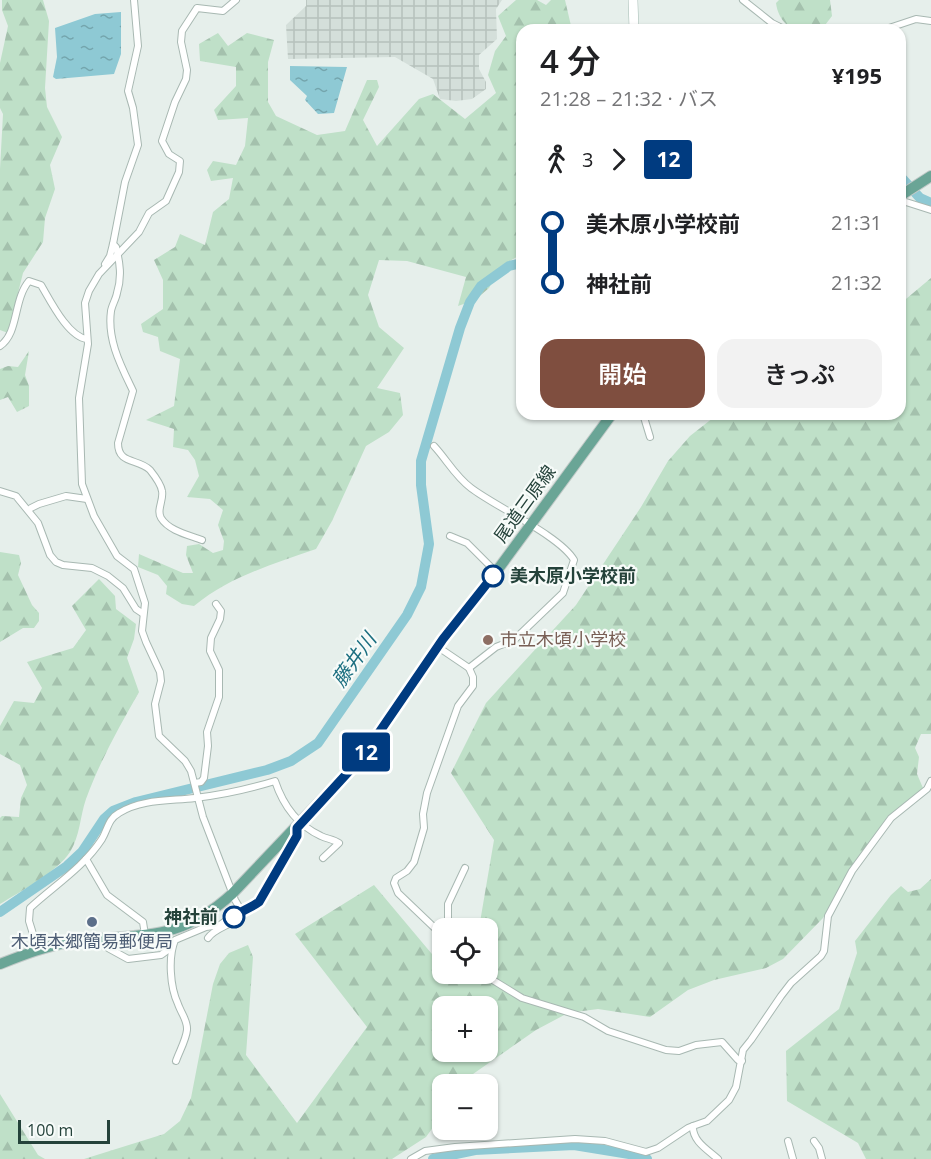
<!DOCTYPE html>
<html lang="ja">
<meta charset="utf-8">
<style>
body{margin:0;font-family:"Open Sans","Noto Sans JP",sans-serif;background:#f2f2f2;color:#202124;height:100vh;display:flex;flex-direction:column;font-size:22px;white-space:nowrap}
*{box-sizing:border-box;margin:0}
p{font-size:20px;color:#757577}
.icon{flex:none;width:33px;height:33px;fill:none;stroke:currentColor;stroke-width:2;stroke-linecap:round;stroke-linejoin:round}
.map{position:relative;flex:1;overflow:hidden}
.panel{position:absolute;left:516px;top:24px;width:390px;height:396px;display:flex;flex-direction:column;background:#fff;border-radius:18px;box-shadow:0 2px 4px #0004}
.panel>*{flex:none}
.badge{padding:0 12px;border-radius:4px;font-size:21px;line-height:39px}
.controls{position:absolute;left:432px;top:918px;display:grid;gap:12px}
.controls a{display:grid;place-items:center;width:66px;height:66px;border-radius:12px;background:#fff;box-shadow:0 2px 4px #0004;font-size:30px}
.scale{position:absolute;left:18px;bottom:15px;width:92px;box-sizing:border-box;padding-left:6px;border:3px solid #24423a;border-top:0;font-size:16px;line-height:21px;white-space:nowrap;color:#24423a;-webkit-text-stroke:4px #f7fbf9;paint-order:stroke}
.map>.badge{position:absolute;translate:-50% -50%;box-shadow:0 0 0 3px #fff}
.legs{display:flex;align-items:center;gap:9px;height:66px;padding:0 24px;font-size:20px}
.legs p{margin-inline-start:auto}
.summary{display:flex;align-items:center;justify-content:space-between;height:102px;padding:0 24px}
h1{font-size:33px;font-weight:600;line-height:45px}
.primary-button{display:flex;gap:12px;margin-top:auto;padding:12px 24px}
.primary-button a{flex:1;height:69px;border-radius:18px;background:#7f4e3f;color:#fff;font-size:24px;font-weight:600;line-height:69px;text-align:center}
.primary-button a+a{background:#f2f2f2;color:#202124}
ul{padding:0 24px;list-style:none}
li{display:flex;align-items:center;gap:21px;height:60px;font-size:22px}
li i{display:grid;place-items:center;width:9px;height:100%;margin:0 8px;background:currentColor}
li i::after{content:'';width:15px;height:15px;margin:-8px;border:4px solid;border-radius:50%;background:#fff}
li p{margin-inline-start:auto}
li:first-child i{background:linear-gradient(#0000 50%,currentColor 0)}
li:last-child i{background:linear-gradient(currentColor 50%,#0000 0)}
.map>svg:first-child{display:block}
</style>
<div class="map">
<svg width="931" height="1159" viewBox="0 0 931 1159">
<defs>
<pattern id="industrial-grid" width="8" height="8" patternUnits="userSpaceOnUse" patternTransform="scale(1.5)"><rect width="8" height="8" fill="#d4dfda"/><path d="M0 4h8M4 0v8" fill="none" stroke="#b6c1bc"/></pattern>
<pattern id="forest-firs" width="22" height="20" patternUnits="userSpaceOnUse" patternTransform="scale(1.5)"><rect width="22" height="20" fill="#bfe0c8"/><path d="M5 1l3.5 6h-7zM16 11l3.5 6h-7z" fill="#a4c1ad"/></pattern>
<pattern id="water-ripples" width="26" height="14" patternUnits="userSpaceOnUse" patternTransform="scale(1.5)"><rect width="26" height="14" fill="#8ec9d4"/><path d="M2 4q2-2 4 0t4 0M15 11q2-2 4 0t4 0" fill="none" stroke="#74a5ad"/></pattern>
</defs>
<rect width="100%" height="100%" fill="#e6efeb"/>
<path fill="url(#industrial-grid)" d="M306 0H502L496 9 497 39 479 55V69L486 82V89L472 99 456 101 440 99 433 79 395 57 288 59 286 25 306 6Z"/>
<g fill="url(#forest-firs)" fill-rule="evenodd">
<path d="M2 0H43L49 21 45 88 47 107 62 137 50 165 55 189 45 218 43 242 23 273 8 333 0 330V169L3 114 0 108V63L8 26 2 10Z"/>
<path d="M516 0H537L546 5 551 0H565L572 30H522V254L501 266 489 288 475 300 458 306 466 277 407 261 379 260 368 295 379 327 404 348 377 388 400 393 403 415 389 432 366 446 332 521 316 549C271 565 231 576 194 606L182 604 166 594 167 586 158 575 138 567 139 554 183 573H193L186 555 187 546 199 544 213 553 223 550 224 541 218 525 223 510 210 499 187 497 199 476 195 460 188 450 173 447 174 429 146 420 174 406 180 359 160 351 158 337 143 332 141 324 163 309V280L154 260 175 247 180 234 205 245 213 212 229 199 233 178 211 181 207 170 213 161 236 165 245 146 248 118 218 120 214 110 236 86V67L200 61 199 44 218 33 228 46 247 33 274 40 268 62V102L276 116 317 135 345 131 367 80H377L379 87 363 120 377 146 419 99 433 94 465 119 496 93 488 75 495 51 506 36 498 16Z"/>
<path d="M779 0H830L832 16C828 21 824 28 818 30 796 36 779 25 776 3Z"/>
<path d="M931 278V734H921L915 748 919 757 917 774 923 788 888 816 854 864 823 918 783 959 766 968 714 980 688 990 650 1017 598 1009 568 1013 536 1030 473 1074 465 1084H442V1115L426 1137 392 1159H84L164 1134 180 1121 191 1098 213 984 220 964 229 953 248 945 253 957 246 1055 297 1123 367 1027 295 934 374 885 442 966V974H488V928H479L494 840 451 773 486 703 576 605 641 507 668 461 690 436 718 414H900V304ZM442 1006H488V1052H442Z"/>
<path d="M29 351 25 375 29 386V406L17 412 8 397 0 400V369L8 366 18 367Z"/>
<path d="M0 552 19 555 21 563 18 575 32 605 39 613V621L34 628H23L0 642Z"/>
<path d="M99 579 115 596 116 609 136 624 134 639 127 658 139 692C119 727 100 761 86 799 80 816 80 836 70 852 58 871 20 892 0 904V818L2 816 19 817 21 798 27 785 20 765 0 754V726L14 701 34 703 42 688 27 662 73 648 86 630 72 606Z"/>
<path d="M931 879V1159H866L858 1143 787 1101 786 1051 839 1009 857 953 855 941 891 895 901 886 908 892 920 889Z"/>
<path d="M0 1094 38 1155 45 1159H0Z"/>
</g>
<g fill="url(#water-ripples)">
<path d="M121 12V54L114 74 56 79 53 77 57 57 55 28 95 14Z"/>
<path d="M290 66 347 67 334 113 318 114 305 100 307 96 290 80Z"/>
</g>
<g fill="none" stroke-linecap="round" stroke-linejoin="round">
<g stroke="#8ec9d4" stroke-width="10">
<path d="M900 176 920 198 931 203"/>
<path d="M0 912 67 866 82 852 104 819 113 811 136 802 267 770 291 761 318 743 407 615 421 587 429 544 421 485V461L460 328 470 302 481 286 509 266 522 263"/>
<path d="M433 1159 475 1150 574 1145 635 1155 647 1159"/>
</g>
<g stroke="#a8b8b2" stroke-width="8">
<g id="street">
<path d="M236 0 223 11 197 8 182 31 181 42 187 70 186 79 175 102 162 141 169 154 180 161 179 172 166 201 149 213 139 232 99 274 89 291 85 303 88 344 79 398 82 484 94 516 117 556 134 569 145 603 142 631 146 642 160 672 161 681 155 704 159 736 185 761 191 771 203 817 235 900 241 910C252 908 258 903 265 894L297 836V828"/>
<path d="M743 0 772 23 786 30"/>
<path d="M838 30H840"/>
<path d="M883 30 916 19 931 21"/>
<path d="M900 204 906 202 931 210"/>
<path d="M113 244 116 247C120 263 122 277 117 293 116 299 112 305 111 311 107 340 121 366 133 391L118 443C118 465 138 458 150 470 154 475 161 485 162 491 164 500 156 510 161 518 169 531 189 535 202 540"/>
<path d="M105 264 110 256 113 244 125 182 138 145 133 108 128 91 138 46 134 0"/>
<path d="M0 346C19 333 13 300 29 281L41 285C50 300 68 337 87 339"/>
<path d="M643 414 650 437"/>
<path d="M434 446C447 460 455 476 471 488 496 507 560 536 574 560L563 593 514 640 496 647 469 668 438 647"/>
<path d="M0 491 16 496 38 523 50 555 56 562 63 565 92 568 108 576 123 588 136 609 142 613"/>
<path d="M31 508 39 504 66 496 87 499"/>
<path d="M450 536 467 543 496 572"/>
<path d="M195 783 201 782 204 778 208 746 207 732 219 697V670L210 651 211 638 220 619 221 611 216 604"/>
<path d="M86 859 107 895 143 922 145 935"/>
<path d="M448 928V904L465 868"/>
<path d="M442 935 398 893 394 883 396 878 407 871 414 862 424 828 423 814 427 793 458 706 473 686V677L469 668"/>
<path d="M208 938C214 929 228 926 237 919"/>
<path d="M106 939 108 948 128 959 161 955 172 947"/>
<path d="M38 950 29 921 30 908C55 885 83 868 102 839 108 829 108 819 119 813 141 799 170 801 195 798 222 795 249 789 275 781 283 805 297 825 321 836 327 839 333 839 339 843L323 858"/>
<path d="M483 974 522 998 584 1017 608 1031 666 1050 679 1051 696 1045 722 1042 738 1060 742 1061"/>
<path d="M176 1061C179 1052 186 1040 187 1030 188 1021 181 1013 178 1004 170 987 168 957 175 940L206 927 220 925 241 910"/>
<path d="M788 1141 793 1159"/>
<path d="M814 1141 819 1148 822 1159"/>
<path d="M411 1159 425 1151 455 1147 575 1139 605 1141 646 1152 658 1148 688 1128 693 1126"/>
<path d="M718 1159C708 1150 692 1141 693 1126L707 1121 729 1100 736 1087 743 1050 751 1040 781 996 791 983 821 956 824 951 828 916 852 871 891 818 927 789 931 781"/>
</g>
</g>
<g stroke="#a4bbb3" stroke-width="10">
<path id="secondary" d="M633 0 634 30"/>
</g>
<g stroke="#c2cac8" stroke-width="12">
<g id="primary">
<path d="M900 196 931 176"/>
<path d="M0 964C23 955 46 946 70 942 138 932 176 945 232 894L363 756 443 639 496 572 612 414"/>
</g>
</g>
<use href="#street" stroke="#fff" stroke-width="6"/>
<use href="#secondary" stroke="#fff" stroke-width="9"/>
<use href="#primary" stroke="#6aa596" stroke-width="10"/>
</g>
<g fill="none" stroke-linecap="round" stroke-linejoin="round">
<g stroke="#fff" stroke-width="14">
<path id="line-1" d="M234 917C242 910 251 908 259 902L297 836V828L363 756 443 639 493 576"/>
</g>
<use href="#line-1" stroke="#003b80" stroke-width="9"/>
</g>
<g fill="#fff" stroke="#003b80" stroke-width="3">
<circle cx="493" cy="576" r="10"/>
<circle cx="234" cy="917" r="10"/>
</g>
<circle fill="#8d6e63" stroke="#f7fbf9" stroke-width="2" cx="488" cy="640" r="6"/>
<circle fill="#5c6f8a" stroke="#f7fbf9" stroke-width="2" cx="92" cy="922" r="6"/>
<g text-anchor="middle" stroke-width="4.5" stroke-linejoin="round" paint-order="stroke">
<g font-size="18" fill="#24423a" stroke="#f7fbf9">
<text transform="translate(525 504) rotate(-54)" y="6">尾道三原線</text>
</g>
<g font-size="18" font-weight="bold" fill="#24423a" stroke="#f7fbf9" text-anchor="start">
<text x="510" y="582">美木原小学校前</text>
<text x="218" y="923" text-anchor="end">神社前</text>
</g>
<g font-size="18" fill="#785e54" stroke="#f7fbf9" text-anchor="start">
<text x="500" y="646">市立木頃小学校</text>
</g>
<g font-size="18" fill="#4e5e75" stroke="#f7fbf9">
<text x="92" y="948">木頃本郷簡易郵便局</text>
</g>
<g font-size="20" font-style="italic" fill="#1c6f80" stroke="#f7fbf9">
<text transform="translate(354 660) rotate(-55)" y="7">藤井川</text>
</g>
</g>
</svg>
<div class="controls">
<a><svg class="icon" aria-label="locate" viewBox="0 0 24 24"><circle cx="12" cy="12" r="6"/><path d="M12 2v4M12 18v4M2 12h4M18 12h4"/></svg></a>
<a>+</a>
<a>−</a>
</div>
<div class="scale">100 m</div>
<b class="badge" style="left:366px;top:752px;background:#003b80;color:#fff">12</b>
<section class="panel">
<div class="summary"><div><h1>4 分</h1><p>21:28 – 21:32 · バス</p></div><b>¥195</b></div>
<div class="legs"><svg class="icon" aria-label="walk" viewBox="0 0 24 24"><circle cx="13" cy="4" r="2"/><path d="M13 8l-2 6 4 7M11 14l-3 7M7 12l3-4h3l4 4"/></svg>3<svg class="icon" aria-label="forward" viewBox="0 0 24 24"><path d="M9 5l7 7-7 7"/></svg><b class="badge" style="background:#003b80;color:#fff">12</b></div>
<ul>
<li><i style="color:#003b80"></i><b>美木原小学校前</b><p>21:31</p></li>
<li><i style="color:#003b80"></i><b>神社前</b><p>21:32</p></li>
</ul>
<div class="primary-button"><a>開始</a><a>きっぷ</a></div>
</section>
</div>
